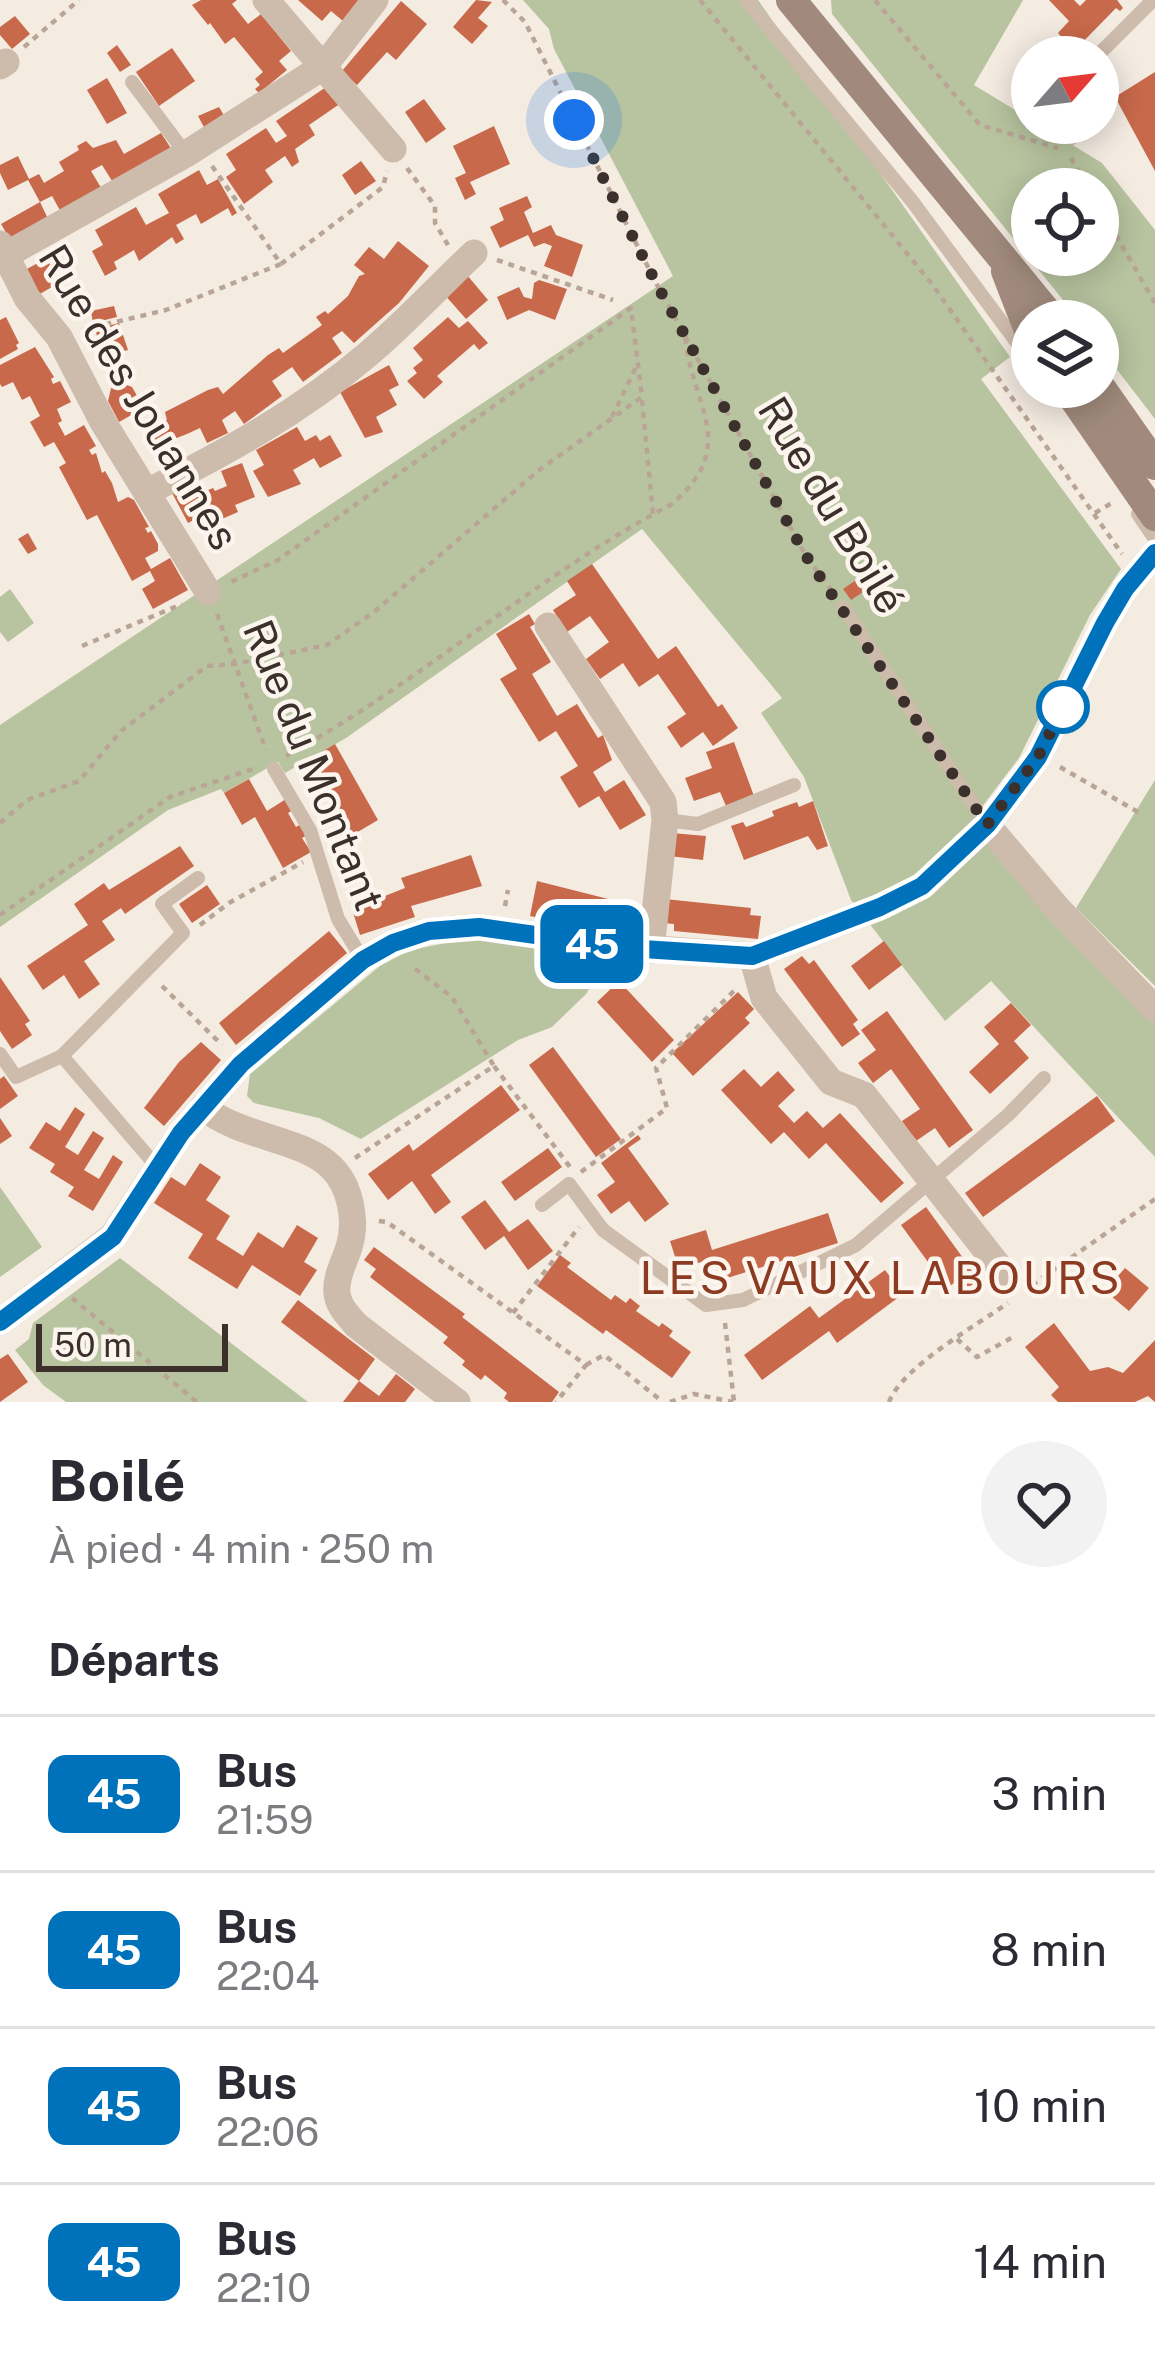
<!DOCTYPE html>
<html lang="fr">
<meta charset="utf-8">
<style>
body{margin:0;font-family:"Public Sans",sans-serif;background:#f2f2f3;color:#2b2b33;height:100vh;display:flex;flex-direction:column;font-size:45px;white-space:nowrap}
*{box-sizing:border-box;margin:0}
p{font-size:39px;color:#7c7c81}
.icon{flex:none;width:66px;height:66px;fill:none;stroke:currentColor;stroke-width:2;stroke-linecap:round;stroke-linejoin:round}
.map{position:relative;height:1402px;overflow:hidden}
.sheet{display:flex;flex-direction:column;background:#fff;flex:1}
.sheet>*{flex:none}
.badge{padding:0 24px;border-radius:18px;font-size:42px;line-height:78px}
.needle{width:78px;rotate:62deg}
.tools{position:absolute;left:1011px;top:36px;display:grid;gap:24px}
.tools a{display:grid;place-items:center;width:108px;height:108px;border-radius:50%;background:#fff;box-shadow:0 6px 30px #0003;font-size:60px}
.scale{position:absolute;left:36px;bottom:30px;width:192px;box-sizing:border-box;padding-left:12px;border:6px solid #3b302b;border-top:0;font-size:33px;line-height:42px;white-space:nowrap;color:#3b302b;-webkit-text-stroke:9px #fbf5ee;paint-order:stroke}
.you{position:absolute;width:60px;height:60px;margin:-30px;border:9px solid #fff;border-radius:50%;background:#1a73e8;box-shadow:0 0 0 18px #1a73e833}
.map>.badge{position:absolute;translate:-50% -50%;box-shadow:0 0 0 6px #fff}
h2{padding:0 48px;font-size:45px;line-height:108px}
.round{display:grid;place-items:center;flex:none;width:126px;height:126px;border-radius:63px;background:#f2f2f3}
.headline{display:flex;align-items:center;justify-content:space-between;height:204px;padding:0 48px}
h1{font-size:57px;font-weight:700;line-height:90px}
ul{padding:0;list-style:none}
li{display:flex;align-items:center;gap:36px;height:156px;padding:0 48px;border-top:3px solid #e1e1e2}
li div{flex:1}
li b{display:block;font-size:45px}
li em{font-style:normal}
li .badge{min-width:132px;font-weight:700;text-align:center}
.map>svg:first-child{display:block}
</style>
<div class="map">
<svg width="1155" height="1402" viewBox="0 0 1155 1402">
<rect width="100%" height="100%" fill="#f4ebe1"/>
<g fill="#b8c4a0" fill-rule="evenodd">
<path d="M523 0H758L1010 357 981 379 1121 569 1090 615 1019 758 975 816 1155 1021V1157L991 981 945 1021 851 900 804 777 761 713 782 698 642 529 346 738 285 773 278 762 224 793 221 789 168 810 0 927V725L673 276 554 49 549 29Z"/>
<path d="M831 0H1023L974 85 1102 163 1155 230V419L1098 345V321H1080L832 14ZM1032 189H1098V255H1032Z"/>
<path d="M10 589 34 623 8 642 0 632V597Z"/>
<path d="M1155 780V986L1076 908Z"/>
<path d="M461 940 499 941 609 959 586 994 552 1027 518 1040 361 1139 319 1118 254 1103 247 1096 250 1074 381 965 411 950Z"/>
<path d="M0 1187 42 1247 0 1277Z"/>
<path d="M120 1258 308 1402H66L43 1385 15 1350 29 1339 33 1323Z"/>
</g>
<g fill="#c8694b">
<path d="M201 0H237L232 4 248 24 261 14 291 51 279 61 287 70 259 93 255 89 260 85 255 79 263 72 234 37 225 44 210 23 208 25 192 5Z"/>
<path d="M298 0H361L343 21 331 11 322 21Z"/>
<path d="M476 0 492 2 478 18 488 26 472 44 453 27Z"/>
<path d="M1049 0H1074L1080 6 1086 0H1117L1123 8 1120 11 1116 8 1074 51 1058 33 1069 21Z"/>
<path d="M401 1 427 24 396 60 387 52 357 85 342 71Z"/>
<path d="M15 16 30 34 12 49 0 35V27Z"/>
<path d="M117 45 131 65 120 72 107 53Z"/>
<path d="M172 48 195 81 159 106 136 72Z"/>
<path d="M1024 71 1032 73V112L1014 107Z"/>
<path d="M1155 72V171L1115 97Z"/>
<path d="M107 78 127 113 107 124 87 90Z"/>
<path d="M332 83 344 101 309 125 315 135 295 149 299 162 292 167 285 156 265 170 273 182 244 204 226 177 236 170 226 154 266 128 276 143 287 136 276 121Z"/>
<path d="M424 99 446 129 426 143 405 112Z"/>
<path d="M219 107 225 117 205 129 198 116Z"/>
<path d="M1035 123H1062L1059 135 1034 128Z"/>
<path d="M494 126 510 164 470 182 476 194 465 200 455 178 466 173 453 146Z"/>
<path d="M161 133 172 150 114 184 102 165 91 171 103 191 62 214 52 196 40 202 28 180 8 190 0 173V165L18 156 29 179 39 174 44 183 64 171 59 162 79 150 77 146 86 141 93 148 116 140 124 154Z"/>
<path d="M361 161 376 181 355 195 342 175Z"/>
<path d="M199 170 207 185 218 179 237 213 232 216 228 208 201 224 196 214 176 225 184 239 176 244 172 237 139 261 134 250 114 262 117 269 105 276 92 251 103 245 95 230 136 207 146 225 169 213 158 194Z"/>
<path d="M527 196 532 207 524 212 533 233 551 225 556 235 583 245 572 277 544 266 552 246 544 243 534 247 528 235 500 248 490 227 504 220 499 208Z"/>
<path d="M40 202 49 221 11 241 1 224Z"/>
<path d="M398 241 429 266 399 303 354 343 342 331 332 338 342 353 303 382 292 367 272 381 282 396 244 424 235 411 222 420 228 433 207 443 200 428 187 434 174 439 180 454 159 462 146 428 167 420 165 412 208 390 218 387 223 394 268 355 279 348 283 353 322 325 316 317 325 311 328 314 348 296 359 276 365 274 354 265 369 247 384 259Z"/>
<path d="M47 258 59 283 38 295 25 270Z"/>
<path d="M467 275 488 300 466 319 444 294Z"/>
<path d="M539 280 567 289 555 320 529 310 507 320 497 297 519 287 524 297 532 299 534 283Z"/>
<path d="M114 306 117 317 93 323 91 311Z"/>
<path d="M6 317 19 343 16 345 18 349 0 359V320Z"/>
<path d="M448 317 459 328 468 321 488 343 479 350 474 344 437 376 443 382 424 399 407 381 417 373 413 368 423 360 413 348Z"/>
<path d="M119 323 128 350 103 356 95 329Z"/>
<path d="M35 347 54 377 51 379 53 384 60 381 71 402 57 409 62 421 58 423 65 436 84 425 96 446 89 450 92 455 96 453 102 473 105 471 112 483 118 502 128 497 134 500 149 527 145 528 148 533 151 531 158 544V551L145 558 151 569 170 558 188 590 153 609 142 589 155 581 150 571 132 581 97 515 87 520 59 467 66 463 54 442 44 447 30 422 40 416 30 396 22 400 13 382 2 387 0 384V365Z"/>
<path d="M389 365 399 385 389 390 397 405 376 417 383 432 365 438 340 392Z"/>
<path d="M113 380 132 387 144 408 119 422 108 401Z"/>
<path d="M297 427 305 441 316 435 320 441 330 435 342 456 320 468 314 458 293 470 301 484 268 497 253 471 264 465 256 450Z"/>
<path d="M242 463 255 497 235 505 238 512 215 522 209 512 188 523 171 491 191 480 199 494 213 488 215 491 227 486 221 471Z"/>
<path d="M28 533 37 549 28 554 18 539Z"/>
<path d="M592 564 658 659 676 646 718 707 722 704 738 728 713 746 703 732 681 748 667 727 686 714 658 674 639 687 623 663 600 679 586 659 609 642 590 616 567 632 553 610 576 595 567 581Z"/>
<path d="M856 580 863 592 851 600 843 589Z"/>
<path d="M529 614 535 624 530 627 551 662 532 674 557 716 577 704 598 738 603 735 612 760 593 772 605 792 624 780 646 815 620 830 599 796 579 808 560 777 578 766 556 731 539 742 500 679 517 669 496 634Z"/>
<path d="M734 742 754 796 726 806 720 792 694 801 685 778 712 768 706 752Z"/>
<path d="M335 744 378 820 351 836 342 821 337 824 331 813 336 810 328 796 323 799 310 777 316 774 308 760Z"/>
<path d="M249 779 267 811 286 799 293 810 288 813 296 827 301 824 307 835 302 838 311 852 283 868 255 817 242 825 224 793Z"/>
<path d="M813 801 828 846 817 850 808 836 744 860 731 826 743 822 746 827 774 816 772 811 797 802 799 807Z"/>
<path d="M672 833 706 836 703 860 669 856Z"/>
<path d="M180 846 194 866 125 914 121 908 102 921 115 940 84 961 100 984 79 999 64 975 43 990 27 966 88 925 74 904 104 883 109 890Z"/>
<path d="M471 855 482 886 411 906 415 917 360 935 352 909 405 888 401 878Z"/>
<path d="M537 881 636 906 631 933 546 915 545 919 530 916Z"/>
<path d="M207 885 220 904 192 923 179 904Z"/>
<path d="M665 899 751 908 750 915 761 916 758 939 674 931V924L663 923Z"/>
<path d="M329 931 347 953 236 1045 219 1023Z"/>
<path d="M884 941 902 965 869 990 851 966Z"/>
<path d="M802 956 809 964 814 960 858 1020 853 1024 860 1034 842 1047 784 969Z"/>
<path d="M0 977 30 1021 25 1024 32 1035 12 1049 0 1031Z"/>
<path d="M619 981 674 1040 652 1062 597 1002Z"/>
<path d="M738 992 754 1009 745 1018 750 1023 693 1076 672 1053Z"/>
<path d="M1011 1003 1031 1025 1014 1041 1029 1058 990 1094 969 1072 999 1044 984 1027Z"/>
<path d="M887 1011 973 1130 949 1148 935 1128 916 1141 902 1121 920 1109 891 1069 873 1083 858 1063 876 1050 861 1030Z"/>
<path d="M201 1042 221 1060 164 1126 144 1108 179 1062Z"/>
<path d="M553 1047 621 1139 596 1157 529 1065Z"/>
<path d="M744 1069 761 1087 778 1071 795 1090 778 1106 794 1123 807 1111 823 1128 840 1113 904 1183 881 1203 826 1143 809 1159 784 1132 771 1144 721 1090Z"/>
<path d="M4 1076 18 1096 0 1109V1079Z"/>
<path d="M501 1085 520 1110 431 1175 451 1202 435 1214 412 1181 388 1200 368 1174 409 1144 413 1151Z"/>
<path d="M1097 1096 1115 1121 983 1217 965 1193Z"/>
<path d="M75 1107 85 1114 65 1147 78 1155 93 1131 104 1138 84 1170 99 1179 113 1155 123 1162 93 1211 68 1196 74 1187 50 1172 55 1164 29 1148 46 1122 60 1131Z"/>
<path d="M0 1118 12 1136 0 1144Z"/>
<path d="M638 1135 641 1139 628 1148 669 1204 645 1222 629 1201 611 1214 597 1195 615 1182 601 1163Z"/>
<path d="M548 1148 562 1167 515 1201 501 1182Z"/>
<path d="M200 1163 221 1177 206 1200 230 1216 216 1239 243 1256 258 1232 283 1248 297 1225 318 1238 304 1262 317 1270 300 1296 252 1265 237 1289 188 1258 203 1234 154 1203 171 1177 185 1186Z"/>
<path d="M485 1200 509 1232 528 1219 553 1251 528 1270 504 1236 485 1250 461 1217Z"/>
<path d="M926 1207 979 1280 961 1293 954 1283 947 1288 901 1225Z"/>
<path d="M828 1213 838 1243 721 1280 714 1258 679 1269 670 1241 706 1230 712 1250Z"/>
<path d="M374 1247 465 1314 462 1317 559 1392 552 1402H509L504 1398 507 1393 485 1375 481 1380 462 1365 465 1361 443 1343 448 1337 370 1277 376 1269 364 1260Z"/>
<path d="M560 1255 571 1263 567 1267 611 1300 615 1295 626 1303 630 1298 640 1306 636 1311 659 1327 662 1323 673 1331 669 1336 691 1352 672 1378 606 1330 603 1334 537 1286Z"/>
<path d="M1125 1268 1149 1288 1129 1311 1105 1291Z"/>
<path d="M885 1270 903 1294 837 1343 829 1331 762 1380 744 1355 810 1306 819 1318Z"/>
<path d="M298 1300 375 1359 359 1381 281 1322Z"/>
<path d="M1054 1323 1090 1371 1108 1367 1123 1373 1155 1340V1402L1148 1396 1135 1402H1058L1051 1395 1059 1387 1025 1347Z"/>
<path d="M8 1354 28 1382 0 1402V1359Z"/>
<path d="M396 1374 415 1389 405 1402H343L359 1381 379 1396Z"/>
</g>
<g fill="none" stroke-linecap="round" stroke-linejoin="round">
<g stroke="#b9a596" stroke-width="4.5" stroke-dasharray="6 6" stroke-linecap="butt">
<path d="M503 0 525 22 656 283 806 556 832 591"/>
<path d="M700 0 932 284 1122 554"/>
<path d="M875 0 980 125 1058 148"/>
<path d="M24 47 79 0"/>
<path d="M1071 158 1089 189"/>
<path d="M407 168 435 206V223L448 245"/>
<path d="M1098 204 1155 303"/>
<path d="M497 260 613 300"/>
<path d="M281 264 383 187 387 171"/>
<path d="M82 330 166 310 281 264 212 166"/>
<path d="M642 400 653 514"/>
<path d="M612 417 638 363"/>
<path d="M1095 513 1115 501"/>
<path d="M217 614 266 750"/>
<path d="M82 646 182 604"/>
<path d="M286 756C421 682 536 576 672 504 741 444 691 407 685 335"/>
<path d="M1060 767 1138 812"/>
<path d="M0 823 27 800 79 781 121 731 207 666 235 664 327 645 374 612 539 470 642 397 631 308 278 560 231 582"/>
<path d="M505 906 508 890"/>
<path d="M0 915 170 797 253 769"/>
<path d="M200 925 229 903 303 862"/>
<path d="M162 986 222 1045"/>
<path d="M494 1066 570 1167"/>
<path d="M355 1158 494 1066 452 997 410 965"/>
<path d="M581 1172 667 1108 656 1068 737 988"/>
<path d="M379 1221 387 1222 586 1365 556 1402"/>
<path d="M1032 1285 1155 1199"/>
<path d="M72 1298 197 1402"/>
<path d="M513 1313 579 1227"/>
<path d="M725 1323 734 1402"/>
<path d="M957 1339 977 1357 1013 1337"/>
<path d="M586 1365 604 1355 663 1402"/>
<path d="M670 1402 694 1394 733 1402"/>
<path d="M889 1402C902 1367 977 1325 1008 1303"/>
</g>
<g stroke="#cdbbac" stroke-width="14">
<path d="M746 0 912 201 1032 363"/>
<path d="M1096 57 1153 0"/>
<path d="M132 82 186 154"/>
<path d="M1072 138 1076 123"/>
<path d="M1138 514 1155 539"/>
<path d="M843 607 987 825"/>
<path d="M274 769 310 830 338 919 363 960"/>
<path d="M665 820 698 824 794 785"/>
<path d="M0 1054 16 1077 62 1056 158 1168"/>
<path d="M62 1056 183 933 162 904 198 878"/>
<path d="M542 1205 569 1184 603 1230 706 1305 743 1300 856 1245 1008 1115 1044 1078"/>
</g>
<g stroke="#cdbbac" stroke-width="27">
<path d="M266 0 393 149"/>
<path d="M0 66 6 62"/>
<path d="M0 244 27 298 59 337 103 422 208 592"/>
<path d="M4 256 186 154 324 66 375 0"/>
<path d="M147 492C225 453 300 412 367 355 404 324 438 287 474 253"/>
<path d="M548 626 663 802 665 820 651 950"/>
<path d="M987 825 1059 910 1155 1009"/>
<path d="M752 956 764 998 831 1082 864 1095 1008 1278"/>
<path d="M203 1107C240 1138 302 1138 331 1167 351 1186 357 1222 349 1247 345 1261 335 1277 337 1293 338 1306 348 1315 356 1325L457 1402"/>
<path d="M0 1322 113 1236 181 1133 241 1064 363 960 393 943 429 931 479 927 602 945 752 956 880 907 923 886 987 825 1038 757 1105 623 1125 589 1155 553"/>
</g>
<g stroke="#a18a7d" stroke-width="30">
<path d="M791 0 1054 321"/>
<path d="M1006 271 1032 338"/>
<path d="M1098 384 1155 465"/>
<path d="M1066 387 1155 516"/>
</g>
</g>
<g fill="none" stroke-linecap="round" stroke-linejoin="round">
<g stroke="#fff" stroke-width="27">
<path id="line" d="M0 1322 113 1237 181 1133 241 1064 363 960 393 943 429 931 479 927 627 948 752 956 880 907 922 886 987 825 1038 757 1105 623 1125 589 1155 553"/>
</g>
<use href="#line" stroke="#0072bc" stroke-width="18"/>
<path stroke="#3b302b" stroke-width="12" stroke-dasharray="0 21.6" d="M574 120 656 283 806 556 987 825 1038 757 1063 707"/>
</g>
<circle fill="#fff" stroke="#0072bc" stroke-width="6" cx="1063" cy="707" r="24"/>
<g text-anchor="middle" stroke-width="9" stroke-linejoin="round" paint-order="stroke">
<g font-size="42" fill="#3b302b" stroke="#fbf5ee">
<text transform="translate(139 397) rotate(59)" y="15">Rue des Jouannes</text>
<text transform="translate(832 505) rotate(59)" y="15">Rue du Boilé</text>
<text transform="translate(314 765) rotate(68)" y="15">Rue du Montant</text>
</g>
<g font-size="45" letter-spacing="3" fill="#8c3b22" stroke="#fbf5ee">
<text x="881" y="1294">LES VAUX LABOURS</text>
</g>
</g>
</svg>
<div class="tools">
<a><svg class="needle" viewBox="-14 -14 28 28"><path d="M0-13l5 13h-10z" fill="#e53935"/><path d="M0 13l5-13h-10z" fill="#7c7c81"/></svg></a>
<a><svg class="icon" aria-label="locate" viewBox="0 0 24 24"><circle cx="12" cy="12" r="6"/><path d="M12 2v4M12 18v4M2 12h4M18 12h4"/></svg></a>
<a><svg class="icon" aria-label="layers" viewBox="0 0 24 24"><path d="M12 4l9 5-9 5-9-5zM3 14l9 5 9-5"/></svg></a>
</div>
<div class="scale">50 m</div>
<div class="you" style="left:574px;top:120px"></div>
<b class="badge" style="left:592px;top:944px;background:#0072bc;color:#fff">45</b>
</div>
<section class="sheet">
<div class="headline"><div><h1>Boilé</h1><p>À pied · 4 min · 250 m</p></div><a class="round"><svg class="icon" aria-label="heart" viewBox="0 0 24 24"><path d="M12 20l-8-8c-3-5 5-10 8-4 3-6 11-1 8 4z"/></svg></a></div>
<h2>Départs</h2>
<ul>
<li><span class="badge" style="background:#0072bc;color:#fff">45</span><div><b>Bus</b><p>21:59</p></div><em>3 min</em></li>
<li><span class="badge" style="background:#0072bc;color:#fff">45</span><div><b>Bus</b><p>22:04</p></div><em>8 min</em></li>
<li><span class="badge" style="background:#0072bc;color:#fff">45</span><div><b>Bus</b><p>22:06</p></div><em>10 min</em></li>
<li><span class="badge" style="background:#0072bc;color:#fff">45</span><div><b>Bus</b><p>22:10</p></div><em>14 min</em></li>
</ul>
</section>
